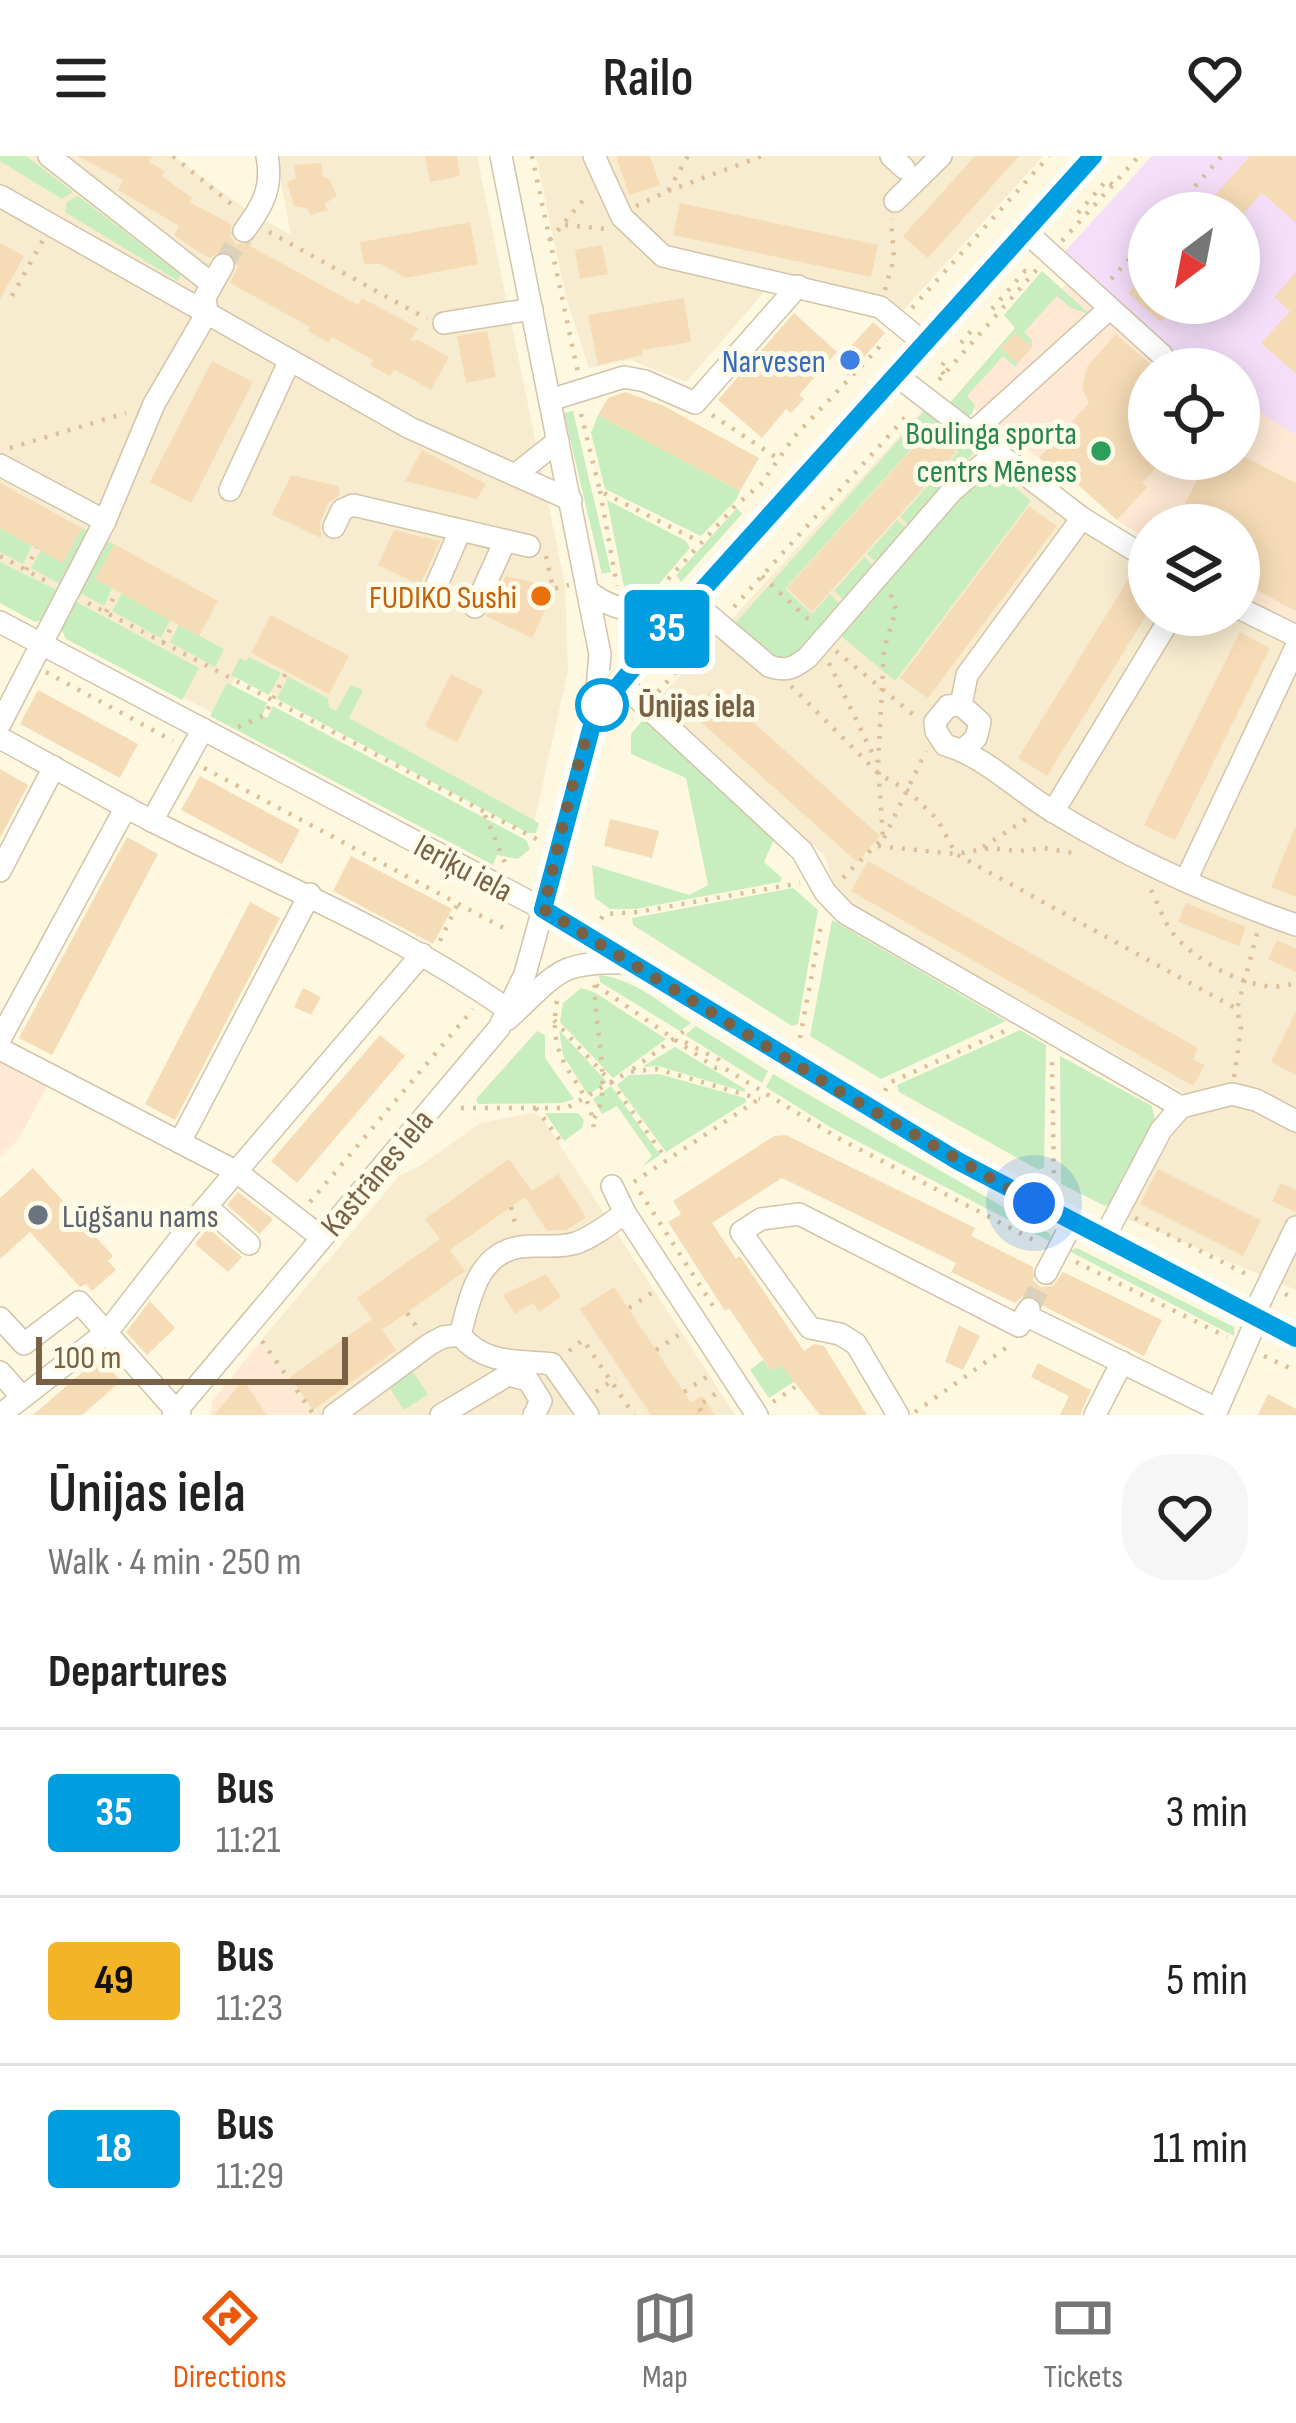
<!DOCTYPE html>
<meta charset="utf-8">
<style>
body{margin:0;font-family:"Sofia Sans Condensed",sans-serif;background:#f6f6f6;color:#222;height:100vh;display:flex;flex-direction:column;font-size:45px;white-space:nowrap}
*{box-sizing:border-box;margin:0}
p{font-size:39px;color:#767676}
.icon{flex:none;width:66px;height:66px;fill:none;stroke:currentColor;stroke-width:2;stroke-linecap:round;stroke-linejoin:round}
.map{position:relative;height:1259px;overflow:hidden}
.details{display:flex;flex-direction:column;background:#fff;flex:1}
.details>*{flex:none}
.badge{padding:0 24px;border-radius:9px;font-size:42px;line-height:78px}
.needle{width:78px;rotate:212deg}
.fabs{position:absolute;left:1128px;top:36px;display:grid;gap:24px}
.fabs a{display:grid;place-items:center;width:132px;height:132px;border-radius:50%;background:#fff;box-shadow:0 6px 30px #0003;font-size:60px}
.scale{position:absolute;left:36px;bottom:30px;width:312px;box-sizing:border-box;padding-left:12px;border:6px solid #786145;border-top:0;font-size:33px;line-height:42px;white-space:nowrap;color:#786145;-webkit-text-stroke:9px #fffbe9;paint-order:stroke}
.you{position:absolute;width:60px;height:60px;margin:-30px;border:9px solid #fff;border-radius:50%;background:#1a73e8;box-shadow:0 0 0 18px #1a73e833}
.map>.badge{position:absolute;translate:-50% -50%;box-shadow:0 0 0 6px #fff}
h2{padding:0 48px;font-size:45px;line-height:108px}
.round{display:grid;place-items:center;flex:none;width:126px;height:126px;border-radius:48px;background:#f6f6f6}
.overview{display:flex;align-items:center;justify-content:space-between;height:204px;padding:0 48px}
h1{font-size:57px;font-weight:600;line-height:90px}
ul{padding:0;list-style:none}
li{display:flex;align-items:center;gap:36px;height:168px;padding:0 48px;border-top:3px solid #e0e0e0}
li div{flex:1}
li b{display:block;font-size:45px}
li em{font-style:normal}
li .badge{min-width:132px;font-weight:700;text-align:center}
header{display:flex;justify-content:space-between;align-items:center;height:156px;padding:0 48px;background:#fff;font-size:54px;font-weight:600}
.dock{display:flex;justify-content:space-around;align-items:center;height:168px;border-top:3px solid #e0e0e0;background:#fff;font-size:33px;color:#767676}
.dock a{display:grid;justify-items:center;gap:6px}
.dock .selected{color:#ea580c}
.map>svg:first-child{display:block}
</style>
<header><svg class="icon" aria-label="menu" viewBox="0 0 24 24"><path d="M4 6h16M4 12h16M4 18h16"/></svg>Railo<svg class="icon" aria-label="heart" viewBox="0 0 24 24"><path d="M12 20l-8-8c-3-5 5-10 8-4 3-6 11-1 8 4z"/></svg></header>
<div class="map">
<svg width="1296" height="1259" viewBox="0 0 1296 1259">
<rect width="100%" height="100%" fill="#fef8e1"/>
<g fill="#f7eccf">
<path d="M0 0H173L247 54 291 79 276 0H477L565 429 568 515 532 676 237 519 216 559 0 443Z"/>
<path d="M536 0H1043L898 160 771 128 686 226 631 204 589 212 566 141Z"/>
<path d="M929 248 1149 407V459H1239L1296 485V1134L1123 1061 1195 943 839 742 824 699 655 547Z"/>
<path d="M534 957 543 963 735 1259H312L260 1186 399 1020 420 1010 480 967Z"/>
</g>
<g fill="#ffe9d4">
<path d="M1074 119 1189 213H1149V303H1239V243L1296 279V469L1239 439V369H1149V384L1117 364 1058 311 1054 314 961 243Z"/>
<path d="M0 899 50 925 18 984 0 1001Z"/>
<path d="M260 1186 312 1259H210L213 1244Z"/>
</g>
<path fill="#f5defa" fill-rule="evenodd" d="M1152 0H1296V279L1239 243V213H1189L1074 119 1066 127 1050 112ZM1149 57H1239V147H1149Z"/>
<g fill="#c8edbe">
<path d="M0 0H26L73 36 62 43 0 5Z"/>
<path d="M78 40 181 119 178 125 65 56 67 46Z"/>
<path d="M1042 115 1090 158 1071 152 1057 140 1024 176 1032 184V191L1015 177 1001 192 1018 207 1015 211 1003 200 967 240 975 249 972 258 967 261 947 250 1015 172 1004 159Z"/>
<path d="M927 252 976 294 947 328 938 320 958 296 929 273 785 433 812 458 830 438 840 448 796 497 778 503 732 471Z"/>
<path d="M573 255 611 416 602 418 564 257Z"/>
<path d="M598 259 740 335 736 344 701 380 605 333 591 277Z"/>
<path d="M989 309 1031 345 895 525 840 479Z"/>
<path d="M934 323 944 332 910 370 900 361Z"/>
<path d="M607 344 686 385 690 392 652 436 642 438 624 431Z"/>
<path d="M737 352 742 358 681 426 676 419Z"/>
<path d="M897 364 907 373 877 407 867 398Z"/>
<path d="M0 372 32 390 23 408 0 396Z"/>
<path d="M82 372 91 376 62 429 31 412 41 394 63 406Z"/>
<path d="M107 385 114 388 96 422 112 432 104 450 80 437Z"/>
<path d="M864 401 874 410 844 444 834 435Z"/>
<path d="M0 406 59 435 45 463 35 466 0 447Z"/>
<path d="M122 437 170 464 161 482 112 455Z"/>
<path d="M75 445 199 512 182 544 66 483 61 472Z"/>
<path d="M179 469 224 493 215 511 170 486Z"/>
<path d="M249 501 281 517 269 539 231 519 240 502 246 505Z"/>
<path d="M288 521 328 542 329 551 336 555 351 529 363 534 349 562 539 667 536 677H528L277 543Z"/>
<path d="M227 527 267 547 262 560 267 562 273 550 526 684 530 693 518 703 497 699 493 709 210 560Z"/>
<path d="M646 560 776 679 764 706 782 722 780 726 635 753H610L595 742 592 709 689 739 708 729 686 622 631 598V578Z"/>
<path d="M793 732 818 754 798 868 792 870 633 769 632 762Z"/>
<path d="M832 764 1006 865 881 923 810 880Z"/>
<path d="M599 819C633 822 663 849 691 867L680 875 600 826Z"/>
<path d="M581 832 594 836 666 883 613 922 560 866 563 847Z"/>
<path d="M696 870 768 915 762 927 685 879Z"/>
<path d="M559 874 607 926 588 939 563 899Z"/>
<path d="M1020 874 1046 889 1044 1011 1039 1014 899 936 897 929Z"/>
<path d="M537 875 545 879V902L574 943 562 947 478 948 476 943Z"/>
<path d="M675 891 745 933V936L658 910 642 911Z"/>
<path d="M1060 900 1152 950 1155 965 1113 1047 1105 1050 1061 1028Z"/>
<path d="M659 918 745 942 746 946 666 996 617 929 629 919Z"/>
<path d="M773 918 1050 1078 1051 1086 830 971 766 931Z"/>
<path d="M611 930 660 999 642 1011 652 1000 617 950 602 958 593 943Z"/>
<path d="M545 957H578L584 964 582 972 564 985Z"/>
<path d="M1077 1092 1234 1171V1180L1069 1095Z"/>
<path d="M763 1204 771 1215 786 1205 798 1223 769 1242 750 1214Z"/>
<path d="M412 1215 428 1238 404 1254 389 1231Z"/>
</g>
<g fill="#f6dcb6">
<path d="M78 0H153L149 6 165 15 162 20 192 42 189 46 231 68 230 80 236 88 252 87 250 90 358 149 362 142 418 172 410 185 418 184 449 201 431 234 394 213 390 220 370 209 373 204 332 181 329 187 308 175 310 171 230 127 238 110 231 97 222 94 210 102 197 95 174 79 179 70 118 34 123 24Z"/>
<path d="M425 0H457L460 20 430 26Z"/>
<path d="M616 0H650L660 29 629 39Z"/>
<path d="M975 0H1019L928 102 903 80Z"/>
<path d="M1250 0H1296V67L1262 37 1244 57H1199Z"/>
<path d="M321 7 323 21 329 23 337 39 325 48 328 54 310 59 307 52 294 50 287 26 296 22 294 9Z"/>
<path d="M680 47 878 89 871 121 673 79Z"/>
<path d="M470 66 478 108 406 122 381 108H364L360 86Z"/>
<path d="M0 87 24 100 0 143Z"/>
<path d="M602 89 608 118 580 123 575 94Z"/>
<path d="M1149 113V147H1178L1161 166 1128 137Z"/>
<path d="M1296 116V218L1261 187 1290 155 1274 141Z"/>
<path d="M684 142 691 186 642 194 643 199 598 209 588 159Z"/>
<path d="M794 157 837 196 799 239 804 243 791 257 786 253 762 282 718 244Z"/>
<path d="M873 166 885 177 848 220 835 208Z"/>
<path d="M487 175 496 221 466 227 457 180Z"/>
<path d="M1015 177 1032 191 1018 207 1001 192Z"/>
<path d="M1116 178 1149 207V303H1164L1142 327 1147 331 1117 364 1058 310 1054 314 1039 302 1089 247 1082 232 1087 211Z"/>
<path d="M212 205 253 226 191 347 150 326Z"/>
<path d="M625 236 662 249 759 302 740 335 598 259 608 242Z"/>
<path d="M930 273 956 296 812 456 787 432Z"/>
<path d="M422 294 486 328 477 343 405 325Z"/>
<path d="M1239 298 1296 327V455L1239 425V369H1174L1208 303H1239Z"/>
<path d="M291 319 338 330 340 339 329 346 320 366 321 382 272 359Z"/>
<path d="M0 327 82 372 63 407 0 372Z"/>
<path d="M1029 350 1057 370 928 542 900 522Z"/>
<path d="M394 374 440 385 420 429 378 409Z"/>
<path d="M114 388 218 445 199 480 95 423Z"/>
<path d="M1131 419 1149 430V455L1047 620 1018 602Z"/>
<path d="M506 420 548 430 551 442 532 482 486 460Z"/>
<path d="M271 459 349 500 329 538 251 497Z"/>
<path d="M1240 476 1270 492 1175 684 1144 669Z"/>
<path d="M451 518 483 534 457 586 425 570Z"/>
<path d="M714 531 880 680 857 706 691 557Z"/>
<path d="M38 534 138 588 120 622 20 568Z"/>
<path d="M0 613 28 629 0 682Z"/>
<path d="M200 620 300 674 282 708 181 654Z"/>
<path d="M610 663 659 675 652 702 604 690Z"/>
<path d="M1295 671H1296V741L1271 731Z"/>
<path d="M127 681 158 698 52 899 19 882Z"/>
<path d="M351 700 452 753 433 788 333 735Z"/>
<path d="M868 705 1198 892 1193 904 1205 909 1193 930 851 735Z"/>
<path d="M250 746 280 762 175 964 145 948Z"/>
<path d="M1186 747 1246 771 1239 790 1178 766Z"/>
<path d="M1277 784 1296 793V816L1268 803Z"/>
<path d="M303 832 321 841 311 859 294 851Z"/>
<path d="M1296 855V919L1271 906Z"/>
<path d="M380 879 405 900 297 1027 271 1005Z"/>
<path d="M786 979 975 1072 971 1080 1033 1111V1124L1040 1131 1053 1130 1063 1116 1162 1164 1144 1200 1043 1150 1036 1140H1023L1015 1147 951 1116 956 1107 782 1022 712 1067 736 1103 740 1100 804 1195 814 1188 824 1190 867 1259H820L781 1209 771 1215 729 1152 725 1155 668 1066 681 1058 673 1045 774 980Z"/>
<path d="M509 1003 532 1035 558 1018 586 1061 567 1074 547 1075 525 1041 450 1094 465 1115 382 1174 396 1194 313 1254 290 1221 372 1163 357 1142 440 1083 425 1063Z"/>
<path d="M33 1012 113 1100 108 1105 116 1114 92 1135 86 1128 80 1131 30 1076 0 1103V1042Z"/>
<path d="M1158 1013 1261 1064 1243 1100 1140 1048Z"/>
<path d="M1281 1027 1296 1034V1056L1272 1045Z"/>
<path d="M238 1036 273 1063 260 1078 227 1049Z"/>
<path d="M208 1072 242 1101 228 1116 195 1088Z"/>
<path d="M546 1118 561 1141 539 1156 533 1147 515 1158 503 1139Z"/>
<path d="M614 1131 691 1247 702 1240 715 1259H651L580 1153Z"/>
<path d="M150 1145 175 1172 147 1199 126 1176Z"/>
<path d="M959 1169 980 1180 963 1214 945 1206Z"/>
<path d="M100 1201 121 1225 82 1259H33Z"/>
<path d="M1038 1207 1091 1234 1080 1259H1060L1069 1240 1031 1221Z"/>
<path d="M243 1224 267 1259H214Z"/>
<path d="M1268 1238 1296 1253V1259H1258Z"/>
</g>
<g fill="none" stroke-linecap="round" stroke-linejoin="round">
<g stroke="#dcd2ba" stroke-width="21" stroke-dasharray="21 10" stroke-linecap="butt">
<path d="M223 109 244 75"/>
<path d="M1029 1153 1046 1117"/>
</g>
<g stroke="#d2c4a9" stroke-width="24">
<g id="minor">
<path d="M49 0 212 128"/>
<path d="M501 0 600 498 595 558"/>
<path d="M594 0 622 61 663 100 880 151 924 187"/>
<path d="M891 0 904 12"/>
<path d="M0 40 410 272 571 344"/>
<path d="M895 45 941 0"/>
<path d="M244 75C263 50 273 31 267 0"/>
<path d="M1025 75 1162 199"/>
<path d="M444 167 532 153"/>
<path d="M896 219 1082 362 1149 403"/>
<path d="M550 244 624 221 645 225 695 247 798 130"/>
<path d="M972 277 1109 153"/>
<path d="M0 309 105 365"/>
<path d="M515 319 558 285"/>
<path d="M230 334 290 204"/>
<path d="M334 371 342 354 353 349 529 390"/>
<path d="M434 435 460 375"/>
<path d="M589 436C622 461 655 459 692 445L769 510C787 516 794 512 808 501L952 335 996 297"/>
<path d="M475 451 505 385"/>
<path d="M1239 452 1296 480"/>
<path d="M0 466 543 753 525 818 499 872 173 1259"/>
<path d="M620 526 802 695 825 736 845 757 1181 951"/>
<path d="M961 549 967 519 1082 362"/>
<path d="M0 568 105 365 154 248 207 157 205 141 223 109"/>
<path d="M0 582C51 609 101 639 152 665 273 726 396 775 507 853"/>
<path d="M963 594 976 582 980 566 961 549 948 550 935 566 936 575 945 589C985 600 1018 635 1054 656 1129 702 1213 740 1296 769"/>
<path d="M1053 656 1172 459"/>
<path d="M152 665 203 573"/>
<path d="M0 715 54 611"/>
<path d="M1186 724 1296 491"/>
<path d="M508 863C559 816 557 805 630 807"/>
<path d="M0 883 126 651"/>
<path d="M0 893 237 1016 321 1081"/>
<path d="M180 986 310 738"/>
<path d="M612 1030 625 1057 757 1259"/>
<path d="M207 1051 249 1088"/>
<path d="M1103 1084 1161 974 1181 951 1232 938 1256 944 1296 965"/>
<path d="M1046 1117 1072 1067"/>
<path d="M1025 1159 1217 1253"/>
<path d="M1253 1160 1296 1071"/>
<path d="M0 1162 24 1188 79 1146 180 1259"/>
<path d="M460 1179C485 1209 516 1204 552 1208L588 1259"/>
<path d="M0 1216 21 1240"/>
<path d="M0 1259 108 1175 188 1072 422 798"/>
<path d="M334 1259 430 1188 443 1181 460 1179C470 1144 476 1098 520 1091 539 1088 557 1093 576 1087 593 1081 611 1067 625 1057"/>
<path d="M441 1259 508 1219 528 1224 541 1245 534 1259"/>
<path d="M898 1259 856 1188 840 1178 810 1172 741 1076 761 1063 799 1058 1019 1170 1029 1153"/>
<path d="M1095 1259 1122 1206"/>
<path d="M1215 1259 1257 1163"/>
</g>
</g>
<g stroke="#fff" stroke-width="30">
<path id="major" d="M1093 0 620 526 595 558 543 753 957 1005 1296 1182"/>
</g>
<g stroke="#dbbf99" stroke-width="4.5" stroke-dasharray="3 9" stroke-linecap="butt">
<path d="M173 0 235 51"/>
<path d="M532 0 578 217"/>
<path d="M668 35 762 0"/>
<path d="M636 50 668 35 688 0"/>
<path d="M1078 57 1107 24 1113 29"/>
<path d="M1171 57 1222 0"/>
<path d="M565 69 607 73"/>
<path d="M269 76 427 163"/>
<path d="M550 84 588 38"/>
<path d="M1062 85 1139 0"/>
<path d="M1111 123 1149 82"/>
<path d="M885 134 894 102 891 63"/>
<path d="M12 140 43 84"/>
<path d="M912 152 1049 0"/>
<path d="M992 153 1025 115 1031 120"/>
<path d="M961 187 971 175 978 180"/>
<path d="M944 218 939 213 948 202"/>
<path d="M939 224 1039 111"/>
<path d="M581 258 600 335 700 386"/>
<path d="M712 259 777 302"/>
<path d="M10 292 126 257"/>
<path d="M600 335 617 430"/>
<path d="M0 400 50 427"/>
<path d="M546 400 553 433 569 429"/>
<path d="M26 414 37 392"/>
<path d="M762 420 810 465"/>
<path d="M660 432 735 350 761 328 794 281 886 184"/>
<path d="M88 447 540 685"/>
<path d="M734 451 911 255"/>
<path d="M106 456 117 435"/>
<path d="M163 487 174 466"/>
<path d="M836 495 915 560"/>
<path d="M829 507 876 605"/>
<path d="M46 516 173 585"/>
<path d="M791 530 879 618 907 634 937 663 956 698 1237 853"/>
<path d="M658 536 706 482"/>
<path d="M238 571 265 559 287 515"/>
<path d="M204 612 511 776"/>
<path d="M485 659 506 709"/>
<path d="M884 682 926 595"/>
<path d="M878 690 956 698 990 692 1020 695 1043 692 1080 698"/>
<path d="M983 691 1029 661"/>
<path d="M843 722 883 682 878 609 884 493 896 454 890 436"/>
<path d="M1151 734C1158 747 1163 764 1172 776 1193 805 1262 844 1296 826"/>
<path d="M601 763 604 758 638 756 800 727"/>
<path d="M440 785 458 747"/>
<path d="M596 829 716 912H724L840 983 1039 1087"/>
<path d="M557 845C544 918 594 922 594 979"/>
<path d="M554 864 612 927 667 1004"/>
<path d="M800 882 822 764"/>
<path d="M685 886 719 904 724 912"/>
<path d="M633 913 691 870"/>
<path d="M1234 921 1241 873 1237 853 1258 774"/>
<path d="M885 935 889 927 1007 874"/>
<path d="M461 952H567L628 916 657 913 760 943"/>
<path d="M536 952 562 987"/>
<path d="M594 962C614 938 592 861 595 828"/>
<path d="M634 1026 759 943"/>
<path d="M1050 1028 1054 1022 1052 903"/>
<path d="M640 1036 715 1153"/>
<path d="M310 1046 473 853"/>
<path d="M511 1051 516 1072"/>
<path d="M1135 1062 1248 1119"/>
<path d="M1076 1106 1227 1181"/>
<path d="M1285 1138 1296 1143"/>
<path d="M629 1152 653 1136"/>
<path d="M407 1157 417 1171"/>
<path d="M262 1185 314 1259"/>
<path d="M656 1194 680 1178"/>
<path d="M569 1195 583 1184 634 1259"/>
<path d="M1264 1200 1296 1215"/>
<path d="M596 1236 616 1222"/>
<path d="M684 1236 708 1220"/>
<path d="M773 1246 795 1231"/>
<path d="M701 1255 698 1250 718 1236"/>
<path d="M915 1256 1013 1187"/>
</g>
<use href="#minor" stroke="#fff" stroke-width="21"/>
<use href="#major" stroke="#ffec97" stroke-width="27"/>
</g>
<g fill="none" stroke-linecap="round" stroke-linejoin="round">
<g stroke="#fff" stroke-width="27">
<path id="line" d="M1093 0 644 499 595 558 543 753 958 1005 1296 1182"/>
</g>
<use href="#line" stroke="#009de0" stroke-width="18"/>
<path stroke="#786145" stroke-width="12" stroke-dasharray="0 21.6" d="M602 549C578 582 556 707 543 753L844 938 1034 1047"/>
</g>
<circle fill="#3f7fe0" stroke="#fffbe9" stroke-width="4.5" cx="850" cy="204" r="12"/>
<circle fill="#2e9e5b" stroke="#fffbe9" stroke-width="4.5" cx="1101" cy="295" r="12"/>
<circle fill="#e8710a" stroke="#fffbe9" stroke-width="4.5" cx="541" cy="440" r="12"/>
<circle fill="#fff" stroke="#009de0" stroke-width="6" cx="602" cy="549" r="24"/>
<circle fill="#6b7280" stroke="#fffbe9" stroke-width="4.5" cx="38" cy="1059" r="12"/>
<g text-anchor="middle" stroke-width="10" stroke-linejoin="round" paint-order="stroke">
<g font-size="33" fill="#366cbe" stroke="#fffbe9" text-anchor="end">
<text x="826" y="216">Narvesen</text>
</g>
<g font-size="33" fill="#27864d" stroke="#fffbe9" text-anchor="end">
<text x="1077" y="288">Boulinga sporta<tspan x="1077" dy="38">centrs Mēness</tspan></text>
</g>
<g font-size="33" fill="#c56008" stroke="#fffbe9" text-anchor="end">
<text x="517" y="452">FUDIKO Sushi</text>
</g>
<g font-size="33" font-weight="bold" fill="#786145" stroke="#fffbe9" text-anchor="start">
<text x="638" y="561">Ūnijas iela</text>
</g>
<g font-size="33" fill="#786145" stroke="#fffbe9">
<text transform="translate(464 711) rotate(28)" y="12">Ieriķu iela</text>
<text transform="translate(376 1016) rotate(-50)" y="12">Kastrānes iela</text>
</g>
<g font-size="33" fill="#5b616d" stroke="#fffbe9" text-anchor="start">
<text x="62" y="1071">Lūgšanu nams</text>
</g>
</g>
</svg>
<div class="fabs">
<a><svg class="needle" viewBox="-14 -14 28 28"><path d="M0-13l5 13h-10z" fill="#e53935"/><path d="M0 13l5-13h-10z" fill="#767676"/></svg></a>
<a><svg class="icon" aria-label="locate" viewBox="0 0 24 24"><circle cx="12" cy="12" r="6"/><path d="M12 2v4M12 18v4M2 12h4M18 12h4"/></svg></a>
<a><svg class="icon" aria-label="layers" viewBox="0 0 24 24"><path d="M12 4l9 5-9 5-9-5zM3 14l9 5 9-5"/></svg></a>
</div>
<div class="scale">100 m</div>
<div class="you" style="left:1034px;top:1047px"></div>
<b class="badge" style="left:667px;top:473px;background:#009de0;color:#fff">35</b>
</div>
<section class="details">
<div class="overview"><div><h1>Ūnijas iela</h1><p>Walk · 4 min · 250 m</p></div><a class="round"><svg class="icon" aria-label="heart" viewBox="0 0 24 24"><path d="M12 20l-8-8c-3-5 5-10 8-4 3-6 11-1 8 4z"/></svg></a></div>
<h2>Departures</h2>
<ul>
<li><span class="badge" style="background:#009de0;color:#fff">35</span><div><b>Bus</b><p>11:21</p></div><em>3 min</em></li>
<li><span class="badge" style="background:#f4b427;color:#111">49</span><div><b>Bus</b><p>11:23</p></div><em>5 min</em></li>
<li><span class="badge" style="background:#009de0;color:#fff">18</span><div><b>Bus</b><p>11:29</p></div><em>11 min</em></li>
</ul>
</section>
<nav class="dock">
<a class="selected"><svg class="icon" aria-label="directions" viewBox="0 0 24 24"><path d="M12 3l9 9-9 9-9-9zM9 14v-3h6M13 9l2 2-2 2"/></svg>Directions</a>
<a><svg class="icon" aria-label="map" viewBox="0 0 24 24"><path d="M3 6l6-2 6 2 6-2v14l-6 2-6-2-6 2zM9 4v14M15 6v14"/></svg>Map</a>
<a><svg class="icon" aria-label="tickets" viewBox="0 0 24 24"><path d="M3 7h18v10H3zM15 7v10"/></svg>Tickets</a>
</nav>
